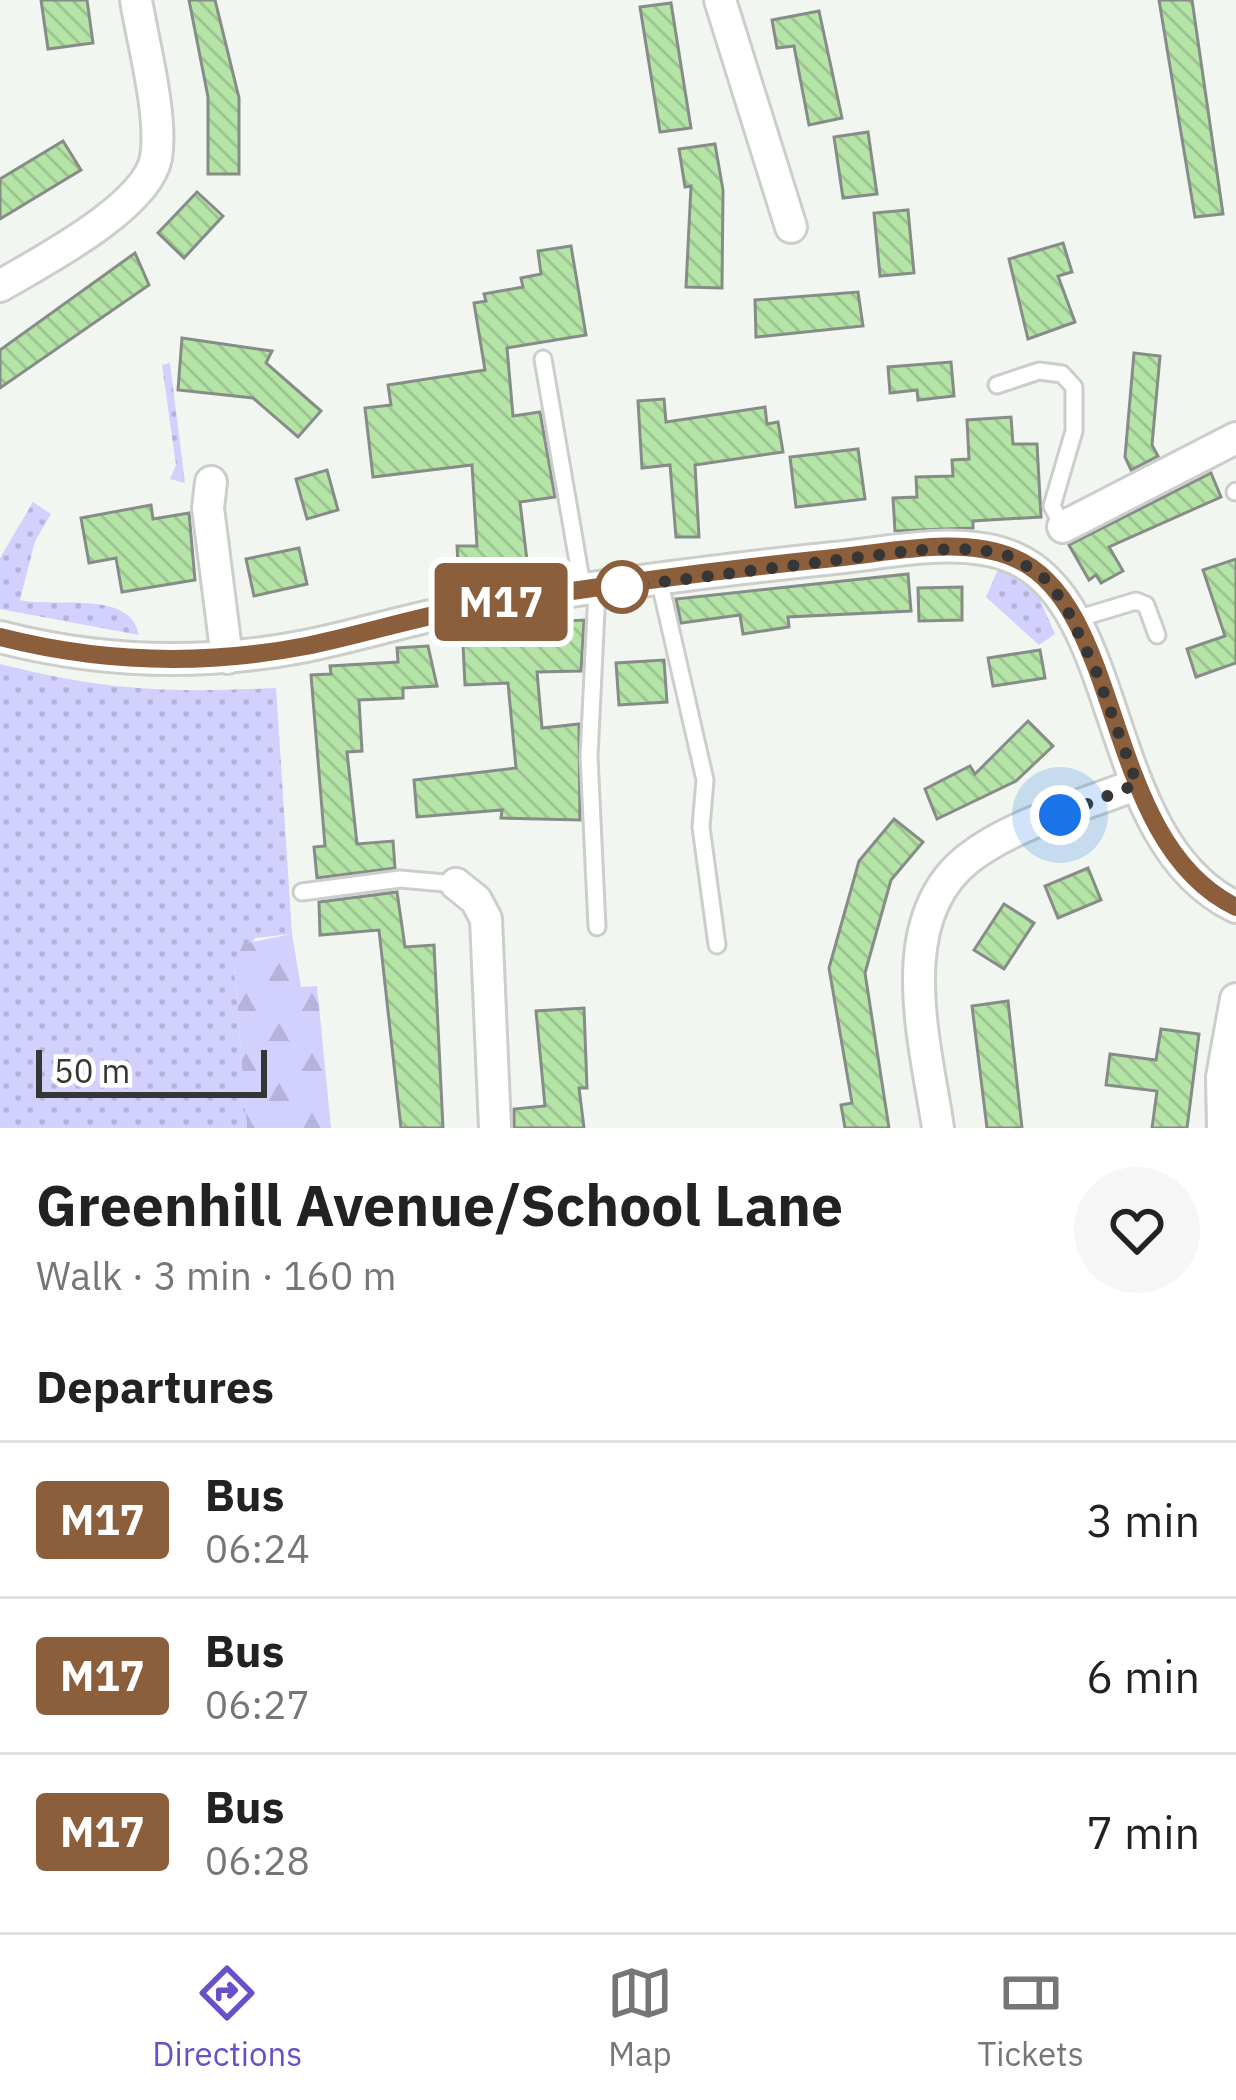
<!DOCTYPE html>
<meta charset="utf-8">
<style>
body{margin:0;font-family:"IBM Plex Sans",sans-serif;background:#f6f6f6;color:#222;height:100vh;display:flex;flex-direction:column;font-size:45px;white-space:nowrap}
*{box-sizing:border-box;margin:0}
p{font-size:39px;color:#767676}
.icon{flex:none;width:66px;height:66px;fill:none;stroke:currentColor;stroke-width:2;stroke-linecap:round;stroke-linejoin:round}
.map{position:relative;height:1128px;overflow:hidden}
.drawer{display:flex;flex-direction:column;background:#fff;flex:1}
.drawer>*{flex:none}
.badge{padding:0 24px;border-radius:9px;font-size:42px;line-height:78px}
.scale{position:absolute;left:36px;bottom:30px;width:231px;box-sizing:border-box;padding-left:12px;border:6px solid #353635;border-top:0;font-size:33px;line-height:42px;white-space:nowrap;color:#353635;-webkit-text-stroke:9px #fff;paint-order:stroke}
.you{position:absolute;width:60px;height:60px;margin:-30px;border:9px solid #fff;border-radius:50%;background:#1a73e8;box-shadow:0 0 0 18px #1a73e833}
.map>.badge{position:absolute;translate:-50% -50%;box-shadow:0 0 0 6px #fff}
h2{padding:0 36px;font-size:45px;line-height:108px}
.round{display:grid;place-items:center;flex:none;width:126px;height:126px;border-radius:63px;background:#f6f6f6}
.summary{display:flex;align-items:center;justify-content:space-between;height:204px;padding:0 36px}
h1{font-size:57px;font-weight:700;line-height:90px}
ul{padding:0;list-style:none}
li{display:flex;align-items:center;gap:36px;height:156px;padding:0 36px;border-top:3px solid #e0e0e0}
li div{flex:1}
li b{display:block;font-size:45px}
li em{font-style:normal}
li .badge{min-width:132px;font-weight:700;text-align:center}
.tabs{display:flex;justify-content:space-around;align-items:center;height:168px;border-top:3px solid #e0e0e0;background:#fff;font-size:33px;color:#767676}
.tabs a{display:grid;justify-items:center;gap:6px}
.tabs .selected{color:#6850c9}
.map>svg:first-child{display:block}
</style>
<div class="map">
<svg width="1236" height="1128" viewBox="0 0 1236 1128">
<defs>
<pattern id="grass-dots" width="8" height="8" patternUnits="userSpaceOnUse" patternTransform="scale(3)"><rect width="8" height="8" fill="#d2d0fc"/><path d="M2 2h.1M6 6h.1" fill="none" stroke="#b5b3d9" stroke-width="1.8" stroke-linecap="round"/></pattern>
<pattern id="forest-firs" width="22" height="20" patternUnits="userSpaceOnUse" patternTransform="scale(3)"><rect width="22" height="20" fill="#d2d0fc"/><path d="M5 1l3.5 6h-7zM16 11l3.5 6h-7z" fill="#b5b3d9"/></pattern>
<pattern id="building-back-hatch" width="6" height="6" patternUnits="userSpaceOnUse" patternTransform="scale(3)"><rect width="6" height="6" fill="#b5e4a7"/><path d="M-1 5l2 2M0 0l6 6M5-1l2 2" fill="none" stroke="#9cc490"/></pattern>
</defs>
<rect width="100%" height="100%" fill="#f2f6f1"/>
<g fill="url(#grass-dots)">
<path d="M170 363 185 483 170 479 176 465 162 365Z"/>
<path d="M33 502 51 514 35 541 20 600C53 608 131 589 139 635L0 609V558Z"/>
<path d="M999 567 1038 595 1055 634 1039 645 986 597Z"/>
<path d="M0 664C107 691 167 693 276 688L292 934 255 938 234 966 247 1128H0Z"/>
</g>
<path fill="url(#forest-firs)" d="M292 934 301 987 317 986 331 1128H247L234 966 243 944Z"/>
<g fill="url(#building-back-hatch)" stroke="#888c88" stroke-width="3">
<path d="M41 0H87L93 43 48 49Z"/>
<path d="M189 0H215L239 98V174H208V97Z"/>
<path d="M1159 0H1192L1223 214 1195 217Z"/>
<path d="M671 3 691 128 660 132 640 7Z"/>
<path d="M819 11 842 118 809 125 794 46 777 48 772 20Z"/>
<path d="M868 132 877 194 843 198 834 137Z"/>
<path d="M63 141 81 170 0 219V179Z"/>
<path d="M715 144 723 190 722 288 686 287 691 186 685 187 679 149Z"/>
<path d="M197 192 223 216 184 258 158 233Z"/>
<path d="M908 210 914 273 880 276 874 213Z"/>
<path d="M1063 243 1072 272 1058 276 1075 322 1028 339 1009 259Z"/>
<path d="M571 246 586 335 507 348 513 416 540 412 555 497 520 502 529 577 459 582 457 546H477L472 465 373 477 365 408 391 405 388 385 485 370 474 303 486 301 484 294 523 287 521 278 541 274 538 251Z"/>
<path d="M135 253 149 285 0 388V350Z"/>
<path d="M858 292 863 326 756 337 755 300Z"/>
<path d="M182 338 272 351 266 363 321 411 298 437 253 398 178 390Z"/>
<path d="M1134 353 1160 356 1152 445 1158 456 1131 470 1125 457Z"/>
<path d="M951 362 954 396 918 400 917 390 890 393 888 367Z"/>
<path d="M664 399 666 422 765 407 767 424 778 422 783 452 695 465 699 537H676L670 465 642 468 638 401Z"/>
<path d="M1011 417 1013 444H1037L1041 517 973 521V528L895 531 893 498 917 497 916 477 953 476 952 460 969 459 967 420Z"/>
<path d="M858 449 865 499 796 507 790 457Z"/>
<path d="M327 470 338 510 307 519 296 479Z"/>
<path d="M1211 473 1221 497 1109 547 1123 571 1101 583 1096 575 1089 580 1069 545Z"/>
<path d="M151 505 153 519 189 513 195 580 122 592 116 558 89 563 81 518Z"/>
<path d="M299 548 307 584 254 596 246 559Z"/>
<path d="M1236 559V663L1196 677 1187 649 1225 636 1203 570Z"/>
<path d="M908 574 911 611 788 617 789 627 743 634 740 615 681 623 676 599Z"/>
<path d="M962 587V620L919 621 918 588Z"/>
<path d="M584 620 581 671 537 672 542 728 579 724 580 820 501 818 502 810 417 817 414 780 516 768 508 683 465 685 463 644 501 642 500 625Z"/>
<path d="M428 646 437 686 403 688V698L359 700 362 751 347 752 357 844 393 841 395 868 317 878 314 847 325 846 311 675 331 674 330 666 398 662 397 648Z"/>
<path d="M1040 650 1045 678 993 686 988 658Z"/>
<path d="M664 660 667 702 619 705 616 663Z"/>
<path d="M1028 721 1053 746 1016 781 937 819 925 789 970 766 975 774Z"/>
<path d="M894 819 923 842 891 880 865 973 889 1128H845L841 1105 852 1103 829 968 859 861Z"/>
<path d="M1088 868 1101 900 1058 918 1045 886Z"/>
<path d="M397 892 405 947 434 945 443 1128H401L379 930 320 935 319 902Z"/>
<path d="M1004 904 1034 923 1004 969 974 950Z"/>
<path d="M1008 1001 1022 1128H987L972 1006Z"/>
<path d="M584 1008 587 1088H579L584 1128H514V1109L545 1106 536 1011Z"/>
<path d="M1161 1029 1199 1034 1187 1128H1152L1157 1091 1106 1085 1110 1054 1156 1060Z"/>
</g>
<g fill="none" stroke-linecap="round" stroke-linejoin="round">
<g stroke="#cbceca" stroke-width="21">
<g id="service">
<path d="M543 359 583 591"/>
<path d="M997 385 1039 371 1062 374 1074 387V431L1052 506 1063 527"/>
<path d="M1235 492 1236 491"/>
<path d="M660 583 705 780 701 827 717 945"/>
<path d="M597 590 589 756 597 927"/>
<path d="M1073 620 1136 601 1146 605 1157 635"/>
<path d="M302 892 400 879 456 884"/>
</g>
</g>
<g stroke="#cbceca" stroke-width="36">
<g id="minor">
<path d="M720 0 791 227"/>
<path d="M0 286C41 262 147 207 156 158 163 116 143 43 136 0"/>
<path d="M211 482 208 508 227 658"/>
<path d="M1063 527 1236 438"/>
<path d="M0 637C101 663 203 666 306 646 365 634 423 615 483 605 596 586 719 570 834 558 888 553 962 535 1014 558 1126 606 1101 843 1236 907"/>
<path d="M456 884 476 900 486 919 495 1128"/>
<path d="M938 1128C926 1045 889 920 969 858 1016 822 1083 806 1137 784"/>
<path d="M1223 1128 1222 1077 1236 999"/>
</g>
</g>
<use href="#service" stroke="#fff" stroke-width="15"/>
<use href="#minor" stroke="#fff" stroke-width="30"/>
</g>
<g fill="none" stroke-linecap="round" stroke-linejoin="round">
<g stroke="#fff" stroke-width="27">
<path id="line" d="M0 637C102 663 203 666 306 646 365 634 423 615 483 605 598 586 717 570 834 558 888 553 961 535 1014 558 1126 605 1101 842 1236 907"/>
</g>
<use href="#line" stroke="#8b5e3c" stroke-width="18"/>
<path stroke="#353635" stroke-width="12" stroke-dasharray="0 21.6" d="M622 587 916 550 978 549 1013 557 1047 580 1065 605 1096 671 1137 784 1060 815"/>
</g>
<circle fill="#fff" stroke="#8b5e3c" stroke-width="6" cx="622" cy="587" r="24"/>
</svg>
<div class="scale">50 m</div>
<div class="you" style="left:1060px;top:815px"></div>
<b class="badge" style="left:501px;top:602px;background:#8b5e3c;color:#fff">M17</b>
</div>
<section class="drawer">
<div class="summary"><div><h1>Greenhill Avenue/School Lane</h1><p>Walk · 3 min · 160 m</p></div><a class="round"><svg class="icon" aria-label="heart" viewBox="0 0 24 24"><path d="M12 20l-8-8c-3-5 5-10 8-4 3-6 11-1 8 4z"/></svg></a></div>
<h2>Departures</h2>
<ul>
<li><span class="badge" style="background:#8b5e3c;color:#fff">M17</span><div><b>Bus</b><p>06:24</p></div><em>3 min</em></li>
<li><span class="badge" style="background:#8b5e3c;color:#fff">M17</span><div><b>Bus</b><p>06:27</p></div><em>6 min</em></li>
<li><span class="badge" style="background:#8b5e3c;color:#fff">M17</span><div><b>Bus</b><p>06:28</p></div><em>7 min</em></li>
</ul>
</section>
<nav class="tabs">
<a class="selected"><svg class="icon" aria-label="directions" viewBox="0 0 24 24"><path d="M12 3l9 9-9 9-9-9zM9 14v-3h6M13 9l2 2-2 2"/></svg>Directions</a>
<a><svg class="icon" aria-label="map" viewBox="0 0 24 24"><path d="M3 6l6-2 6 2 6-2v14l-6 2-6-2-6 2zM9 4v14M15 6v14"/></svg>Map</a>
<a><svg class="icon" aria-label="tickets" viewBox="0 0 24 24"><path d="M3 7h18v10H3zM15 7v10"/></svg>Tickets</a>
</nav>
